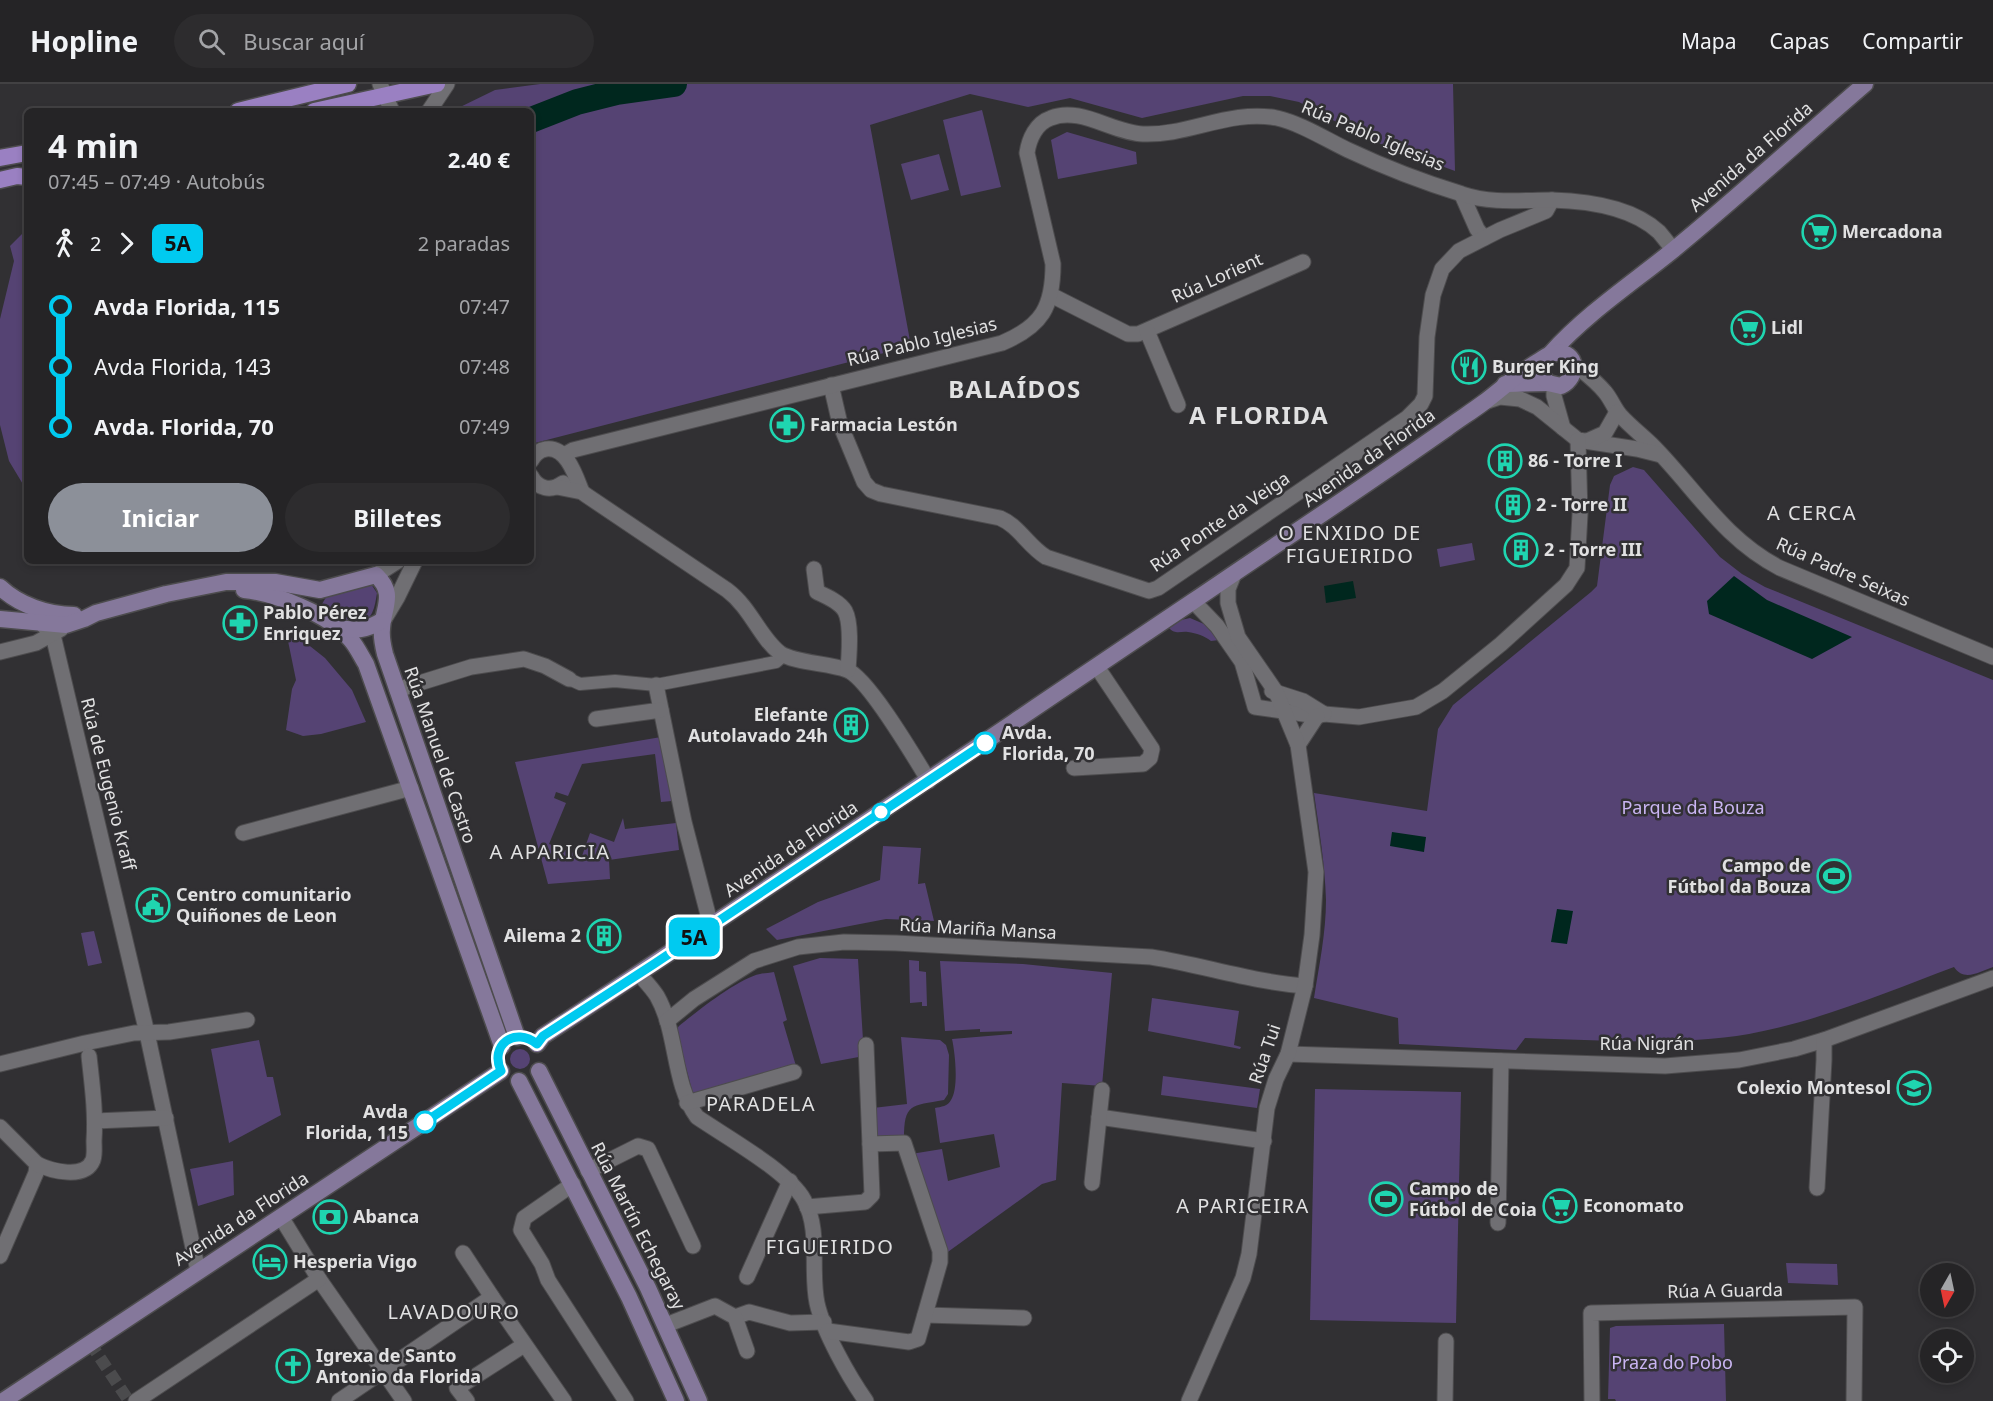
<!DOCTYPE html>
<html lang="es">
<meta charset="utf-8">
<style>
body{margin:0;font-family:"Noto Sans",sans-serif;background:#2d2c2e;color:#f1f3f6;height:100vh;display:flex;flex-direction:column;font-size:22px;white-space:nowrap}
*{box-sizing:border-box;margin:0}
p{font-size:20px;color:#a3a4a7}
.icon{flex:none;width:33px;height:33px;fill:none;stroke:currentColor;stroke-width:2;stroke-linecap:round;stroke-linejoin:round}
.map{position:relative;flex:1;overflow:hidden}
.sheet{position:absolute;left:24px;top:24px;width:510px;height:456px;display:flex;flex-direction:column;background:#252426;border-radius:9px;box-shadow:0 3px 9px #0003,0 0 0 2px #424143}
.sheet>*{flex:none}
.badge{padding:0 12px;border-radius:9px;font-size:21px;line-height:39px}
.needle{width:39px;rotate:189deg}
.buttons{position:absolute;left:1920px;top:1179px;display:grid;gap:12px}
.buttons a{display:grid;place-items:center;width:54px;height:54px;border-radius:50%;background:#252426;box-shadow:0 3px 9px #0003,0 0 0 2px #424143;font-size:30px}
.map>.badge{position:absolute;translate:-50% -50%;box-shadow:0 0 0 3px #fff}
.legs{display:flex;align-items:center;gap:9px;height:66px;padding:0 24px;font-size:20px}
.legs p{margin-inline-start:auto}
.overview{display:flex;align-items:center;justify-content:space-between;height:102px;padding:0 24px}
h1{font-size:33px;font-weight:700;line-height:45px}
.primary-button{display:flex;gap:12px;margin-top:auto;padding:12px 24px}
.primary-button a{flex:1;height:69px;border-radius:36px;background:#8c9099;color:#fff;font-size:24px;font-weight:700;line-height:69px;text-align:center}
.primary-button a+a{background:#2d2c2e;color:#f1f3f6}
ul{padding:0 24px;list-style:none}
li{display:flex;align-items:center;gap:21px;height:60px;font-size:22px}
li i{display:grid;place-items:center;width:9px;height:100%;margin:0 8px;background:currentColor}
li i::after{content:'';width:15px;height:15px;margin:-8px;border:4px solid;border-radius:50%;background:#252426}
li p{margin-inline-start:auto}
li:first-child i{background:linear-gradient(#0000 50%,currentColor 0)}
li:last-child i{background:linear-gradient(currentColor 50%,#0000 0)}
header{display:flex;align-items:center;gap:36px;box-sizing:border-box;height:84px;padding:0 30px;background:#252426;border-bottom:2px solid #424143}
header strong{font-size:28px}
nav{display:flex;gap:33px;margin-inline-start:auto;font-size:21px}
.search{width:420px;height:54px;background:#2d2c2e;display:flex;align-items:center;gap:15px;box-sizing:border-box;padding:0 21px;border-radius:33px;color:#a3a4a7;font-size:22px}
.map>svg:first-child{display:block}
</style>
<header>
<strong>Hopline</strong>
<div class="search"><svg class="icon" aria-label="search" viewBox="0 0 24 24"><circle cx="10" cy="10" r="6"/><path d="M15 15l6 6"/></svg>Buscar aquí</div>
<nav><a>Mapa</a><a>Capas</a><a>Compartir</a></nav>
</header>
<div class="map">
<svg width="1993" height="1317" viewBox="0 0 1993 1317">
<rect width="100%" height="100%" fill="#313033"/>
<g fill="#554373">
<path d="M540 0H1453L1455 87 1370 56 1299 18 1270 12H1243L1142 34 1070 14 1028 23 970 10 870 41 911 262 531 360V27H452L495 6Z"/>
<path d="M982 26 1001 103 961 112 943 36Z"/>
<path d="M1067 48 1136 68 1137 80 1058 95 1051 56Z"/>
<path d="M939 70 949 106 911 116 901 80Z"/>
<path d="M27 145V407L9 377 0 341V235L14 177 10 162Z"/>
<path d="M1633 383 1644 386 1720 473 1742 490 1765 503 1993 596V883C1979 888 1964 898 1954 883 1887 908 1820 937 1749 950 1679 962 1597 956 1525 954L1516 966 1399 960 1398 934 1314 914C1319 882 1326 849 1326 816 1325 780 1319 745 1314 709L1427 727 1438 645 1453 621 1591 508 1597 502 1610 401 1614 392Z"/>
<path d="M1472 459 1475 476 1440 483 1437 465Z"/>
<path d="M371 500 377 509C376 515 375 523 372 529 363 547 335 534 324 525L322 520 328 510Z"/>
<path d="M1190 534 1204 540 1219 556 1211 557C1205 552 1196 549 1188 548 1180 547 1176 551 1169 544L1181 536Z"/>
<path d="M296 551 325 574 352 606 366 638 321 650 303 652 286 646 292 605 296 596 288 557Z"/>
<path d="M661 653 672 717 661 718 655 670 582 680 568 712 556 708 554 714 566 719 549 760 582 772 590 749 614 758 623 734 625 745 676 739 679 766 609 776 610 795 548 800 515 678Z"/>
<path d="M883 762 921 764 918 800 925 799 934 837 886 835 777 856 766 845 818 818 880 796Z"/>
<path d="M94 847 102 879 88 882 81 849Z"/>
<path d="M820 874 858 875 864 972 821 980 793 882Z"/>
<path d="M909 876 919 877V887L926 888 927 922H922V918L910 919Z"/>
<path d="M940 877 1023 880 1112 889 1102 1002 1062 999 1056 1096 1042 1100 945 1170 911 1070 942 1065 948 1097 1000 1083 994 1050 940 1059 935 1024C941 1023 948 1022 951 1016 959 1004 955 968 952 955L1012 950V947L980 948V945L945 947Z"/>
<path d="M774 888 787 936 783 938 796 982 693 1010 676 946 679 942C696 928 739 894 760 890 764 889 769 889 774 888Z"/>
<path d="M1152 914 1239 927 1234 961 1241 963 1240 965 1148 947Z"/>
<path d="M901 953 940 956 946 961 949 971 948 1010 944 1016C911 1022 904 1019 904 1055H875L873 1024 907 1020Z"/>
<path d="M259 956 267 993H273L281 1031 229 1059 211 965Z"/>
<circle cx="520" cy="975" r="10"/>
<path d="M1163 992 1260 1005 1257 1024 1161 1011Z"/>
<path d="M1315 1005 1461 1008 1456 1239 1310 1236Z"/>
<path d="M233 1077 234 1111 198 1122 190 1085Z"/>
<path d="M1786 1179 1837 1180 1838 1201 1788 1199Z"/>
<path d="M1724 1240 1726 1317H1616L1615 1315H1608L1610 1244 1616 1242Z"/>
</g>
<g fill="#00271e">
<path d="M1734 492 1767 516 1852 553 1812 575 1709 530 1707 517Z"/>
<path d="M1353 497 1356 514 1326 519 1324 502Z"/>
<path d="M1392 748 1426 753 1424 768 1390 762Z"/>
<path d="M1557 825 1573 827 1567 860 1551 858Z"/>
</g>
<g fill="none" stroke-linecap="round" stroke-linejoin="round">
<path stroke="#00271e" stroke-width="26" d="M531 36 577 18 617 8 674 0"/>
<path stroke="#4b4b4d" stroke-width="12" stroke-dasharray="12 6" stroke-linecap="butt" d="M90 1259 129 1317"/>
<g stroke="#4d4c4e" stroke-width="14">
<path id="pedestrian" d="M569 595 580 600 615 597 656 601 776 578 784 571"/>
</g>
<g stroke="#4d4c4e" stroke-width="17">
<g id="minor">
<path d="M380 0 392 27"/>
<path d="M429 27 447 0"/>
<path d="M1462 111 1477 145 1484 154"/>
<path d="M1051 211 1128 250H1138L1303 178"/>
<path d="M1147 247 1178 321"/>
<path d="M1574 280C1585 289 1596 297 1605 308 1611 315 1614 324 1620 331 1631 343 1643 352 1654 363 1697 407 1724 455 1780 484L1993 573"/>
<path d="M831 301 840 340 864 398 871 406 881 410 1000 434C1019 442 1028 462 1046 473L1149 507 1158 504 1407 334 1421 320 1425 312 1427 253 1433 211 1442 185 1459 167 1500 146 1546 127 1552 116"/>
<path d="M1554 302V312L1563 344"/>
<path d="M1485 318 1500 313 1520 315 1537 323 1578 356 1637 365 1661 371"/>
<path d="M1587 357 1605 349 1617 328"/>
<path d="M564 371 573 366 1002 259C1042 242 1053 223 1053 180L1027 69C1029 55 1036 39 1051 34 1080 22 1113 49 1143 50 1188 52 1230 25 1277 34 1302 40 1325 55 1348 66 1382 82 1426 99 1462 110 1492 120 1522 116 1552 116 1588 117 1632 123 1659 148 1664 154 1669 160 1673 166"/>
<path d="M531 377C534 371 539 366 546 365 567 362 576 393 582 408"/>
<path d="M531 392C538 405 551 408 563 399"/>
<path d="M557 403 582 408 586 411 727 506C751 524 760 554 780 569 794 579 829 579 847 586 868 594 915 674 929 697"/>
<path d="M814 485 817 508C826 512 840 518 845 527 852 540 849 571 848 586"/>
<path d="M376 491 398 477"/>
<path d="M1193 517 1217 542 1242 578 1255 623 1317 632 1324 630 1359 633 1416 623 1443 607 1501 560 1566 501 1577 484 1580 430 1578 356"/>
<path d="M385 534 397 514 415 477"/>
<path d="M42 540 53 551 147 949 198 1187"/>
<path d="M0 568 36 559 61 545"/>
<path d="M656 601 684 738 711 842"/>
<path d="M397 606 471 583 524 575 545 582 569 595"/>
<path d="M1272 607 1303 617 1324 630"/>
<path d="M596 635 661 626"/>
<path d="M1298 661 1317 632"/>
<path d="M1074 684 1143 680 1150 674 1152 665 1097 583"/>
<path d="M243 749 411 704"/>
<path d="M639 890C645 897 652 904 657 912 678 949 672 998 697 1033 726 1053 788 1087 804 1116 821 1146 810 1186 817 1219 823 1247 849 1293 866 1317"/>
<path d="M667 937 694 915 754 877 798 863 844 858 896 859 1151 873C1203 881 1252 898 1305 902"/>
<path d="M1288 970 1665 982 1739 976 1794 965 1824 956 1993 894"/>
<path d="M0 980 85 959 134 949 169 948 247 936"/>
<path d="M687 1019 794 988"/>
<path d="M1099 1033 1264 1057"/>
<path d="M95 1037 166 1034"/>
<path d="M0 1043 37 1080 36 1089 0 1172"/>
<path d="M37 1080C51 1087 85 1096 93 1076 95 1070 94 1063 94 1057 96 1028 92 1000 89 972"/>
<path d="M588 1087 638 1062 648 1065 693 1162"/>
<path d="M1092 1099 1102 1006"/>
<path d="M573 1100 524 1134 521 1146 542 1180 548 1196 626 1317"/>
<path d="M1817 1104 1824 976V956"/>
<path d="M807 1123 865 1118 872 1111 866 961"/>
<path d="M281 1133 319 1195 404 1317"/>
<path d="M1498 1139 1501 977"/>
<path d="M463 1169 492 1213 564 1317"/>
<path d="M747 1193 790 1097"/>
<path d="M925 1231 1024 1234"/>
<path d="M735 1233 749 1228 790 1239 824 1238"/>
<path d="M666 1241 715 1222 735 1233 747 1267"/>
<path d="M828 1247 909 1258 918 1255 940 1178V1167L904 1059 870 1060"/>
<path d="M136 1317 319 1195"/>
<path d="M339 1317 492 1213"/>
<path d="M467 1317 457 1304 524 1261"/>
<path d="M1189 1317 1243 1194 1249 1170 1267 1024 1276 995 1288 970 1305 902 1312 851 1316 788 1298 661 1276 608 1238 553 1228 519V505L1234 490"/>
<path d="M1445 1317 1446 1257"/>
<path d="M1592 1317 1591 1229 1855 1223 1854 1317"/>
</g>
</g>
<g stroke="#4d4c4e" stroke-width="19">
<g id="secondary">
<path d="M1551 269C1586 230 1631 200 1672 167 1738 113 1801 55 1865 0"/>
<path d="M1505 300 1548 299"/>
<path d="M0 503C19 521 48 531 74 531"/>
<path d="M244 506C275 509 330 531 351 556 357 563 361 572 366 580L502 962"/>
<path d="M0 535 66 541 84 535 96 529 166 510 226 498H275L320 506 376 491C396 510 383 523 382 545 381 554 383 562 385 570L517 953"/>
<path d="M337 543C355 548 367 546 383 536"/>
<path d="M537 960 543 952C761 810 976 663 1192 518 1277 460 1362 404 1446 345 1458 336 1471 328 1483 319 1502 305 1518 289 1539 277 1544 274 1549 269 1556 269 1577 266 1580 293 1561 302L1548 299C1540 290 1539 283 1546 273"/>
<path d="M539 987 648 1204 699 1317"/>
<path d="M519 997 629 1213 676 1317"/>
<path d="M3 1317 501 987"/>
</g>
</g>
<g stroke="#4d4c4e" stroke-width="19">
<g id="primary">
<path d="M238 27 348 0"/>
<path d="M314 27 437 0"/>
<path d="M0 74 27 69"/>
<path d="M0 96 17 92 27 93"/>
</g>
</g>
<use href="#pedestrian" stroke="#706f73" stroke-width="12"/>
<use href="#minor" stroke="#706f73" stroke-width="15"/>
<use href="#secondary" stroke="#85789b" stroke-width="16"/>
<use href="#primary" stroke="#9a80c2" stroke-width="16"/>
</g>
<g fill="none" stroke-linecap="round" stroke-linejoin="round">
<g stroke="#fff" stroke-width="14">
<path id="line-1" d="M425 1038 501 987C489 961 515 942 537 960L543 952 654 880 985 659"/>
</g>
<use href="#line-1" stroke="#00caf0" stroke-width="9"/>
</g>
<defs>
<g id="supermarket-ring" transform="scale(1.725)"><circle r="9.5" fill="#313033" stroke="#1fd5b0" stroke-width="1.5"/><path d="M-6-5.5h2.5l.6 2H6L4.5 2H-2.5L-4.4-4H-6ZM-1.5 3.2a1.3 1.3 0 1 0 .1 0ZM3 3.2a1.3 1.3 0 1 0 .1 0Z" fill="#1fd5b0"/></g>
<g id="restaurant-ring" transform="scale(1.725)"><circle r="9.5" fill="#313033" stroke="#1fd5b0" stroke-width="1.5"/><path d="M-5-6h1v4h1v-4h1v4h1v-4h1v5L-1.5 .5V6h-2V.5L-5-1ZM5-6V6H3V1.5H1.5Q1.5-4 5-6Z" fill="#1fd5b0"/></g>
<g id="pharmacy-ring" transform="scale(1.725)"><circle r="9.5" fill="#313033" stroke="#1fd5b0" stroke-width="1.5"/><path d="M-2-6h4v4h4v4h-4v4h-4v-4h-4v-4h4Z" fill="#1fd5b0"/></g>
<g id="building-ring" transform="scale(1.725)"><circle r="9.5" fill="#313033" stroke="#1fd5b0" stroke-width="1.5"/><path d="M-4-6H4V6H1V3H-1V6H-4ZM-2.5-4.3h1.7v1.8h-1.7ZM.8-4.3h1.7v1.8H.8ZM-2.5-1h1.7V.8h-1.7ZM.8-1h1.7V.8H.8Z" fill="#1fd5b0"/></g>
<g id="stadium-ring" transform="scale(1.725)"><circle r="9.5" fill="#313033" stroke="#1fd5b0" stroke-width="1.5"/><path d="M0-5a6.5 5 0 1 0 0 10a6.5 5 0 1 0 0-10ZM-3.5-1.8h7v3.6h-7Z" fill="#1fd5b0"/></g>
<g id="civic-ring" transform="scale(1.725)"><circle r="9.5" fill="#313033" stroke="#1fd5b0" stroke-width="1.5"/><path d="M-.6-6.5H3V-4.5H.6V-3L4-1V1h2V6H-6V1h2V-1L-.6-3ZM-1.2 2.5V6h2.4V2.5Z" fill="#1fd5b0"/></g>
<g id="school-ring" transform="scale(1.725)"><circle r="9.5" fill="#313033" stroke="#1fd5b0" stroke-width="1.5"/><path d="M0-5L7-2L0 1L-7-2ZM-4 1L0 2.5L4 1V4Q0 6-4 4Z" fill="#1fd5b0"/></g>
<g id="bank-ring" transform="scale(1.725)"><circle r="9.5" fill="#313033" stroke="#1fd5b0" stroke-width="1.5"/><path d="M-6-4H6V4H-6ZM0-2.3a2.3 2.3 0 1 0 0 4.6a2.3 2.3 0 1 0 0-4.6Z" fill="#1fd5b0"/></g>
<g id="hotel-ring" transform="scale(1.725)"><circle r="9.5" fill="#313033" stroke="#1fd5b0" stroke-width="1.5"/><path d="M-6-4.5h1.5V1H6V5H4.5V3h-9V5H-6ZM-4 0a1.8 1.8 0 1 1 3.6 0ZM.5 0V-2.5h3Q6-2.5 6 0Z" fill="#1fd5b0"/></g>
<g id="church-ring" transform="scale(1.725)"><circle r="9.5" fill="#313033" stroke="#1fd5b0" stroke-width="1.5"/><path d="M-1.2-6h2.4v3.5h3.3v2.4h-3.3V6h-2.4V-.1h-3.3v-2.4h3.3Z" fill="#1fd5b0"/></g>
</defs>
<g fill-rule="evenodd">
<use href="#supermarket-ring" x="1819" y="148"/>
<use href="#supermarket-ring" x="1748" y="244"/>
<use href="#restaurant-ring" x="1469" y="283"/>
<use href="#pharmacy-ring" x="787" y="341"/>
<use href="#building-ring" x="1505" y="377"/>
<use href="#building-ring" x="1513" y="421"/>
<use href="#building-ring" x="1521" y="466"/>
<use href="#pharmacy-ring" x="240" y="539"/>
<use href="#building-ring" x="851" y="641"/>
<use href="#stadium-ring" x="1834" y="792"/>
<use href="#civic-ring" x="153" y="821"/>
<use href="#building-ring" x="604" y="852"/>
<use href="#school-ring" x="1914" y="1004"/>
<use href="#stadium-ring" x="1386" y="1115"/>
<use href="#supermarket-ring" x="1560" y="1122"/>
<use href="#bank-ring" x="330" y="1133"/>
<use href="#hotel-ring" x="270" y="1178"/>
<use href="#church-ring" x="293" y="1282"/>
</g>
<g fill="#fff" stroke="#00caf0" stroke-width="3">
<circle cx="985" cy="659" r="10"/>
<circle cx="881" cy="728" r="8"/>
<circle cx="425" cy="1038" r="10"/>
</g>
<g text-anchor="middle" stroke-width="5" stroke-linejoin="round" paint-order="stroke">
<g font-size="18" fill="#e1e1e2" stroke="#313033">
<text transform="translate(1373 52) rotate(23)" y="6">Rúa Pablo Iglesias</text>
<text transform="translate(1751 73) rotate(-41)" y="6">Avenida da Florida</text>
<text transform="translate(1217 194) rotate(-24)" y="6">Rúa Lorient</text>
<text transform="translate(922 258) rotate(-14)" y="6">Rúa Pablo Iglesias</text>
<text transform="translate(1369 374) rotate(-35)" y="6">Avenida da Florida</text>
<text transform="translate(1220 438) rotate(-34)" y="6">Rúa Ponte da Veiga</text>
<text transform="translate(1843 488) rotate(24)" y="6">Rúa Padre Seixas</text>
<text transform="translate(440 671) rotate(71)" y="6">Rúa Manuel de Castro</text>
<text transform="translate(108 700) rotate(76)" y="6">Rúa de Eugenio Kraff</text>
<text transform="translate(791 765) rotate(-34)" y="6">Avenida da Florida</text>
<text transform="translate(978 845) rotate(3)" y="6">Rúa Mariña Mansa</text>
<text x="1647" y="966">Rúa Nigrán</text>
<text transform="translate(1265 970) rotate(-71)" y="6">Rúa Tui</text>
<text transform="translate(241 1135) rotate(-33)" y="6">Avenida da Florida</text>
<text transform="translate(638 1142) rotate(63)" y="6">Rúa Martín Echegaray</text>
<text transform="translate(1725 1207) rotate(-1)" y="6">Rúa A Guarda</text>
</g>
<g font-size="18" font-weight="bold" fill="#e1e1e2" stroke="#313033" text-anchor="start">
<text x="1842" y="154">Mercadona</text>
<text x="1771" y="250">Lidl</text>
<text x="1492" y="289">Burger King</text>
<text x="810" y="347">Farmacia Lestón</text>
<text x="1528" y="383">86 - Torre I</text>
<text x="1536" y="427">2 - Torre II</text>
<text x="1544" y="472">2 - Torre III</text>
<text x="263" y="535">Pablo Pérez<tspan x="263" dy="21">Enriquez</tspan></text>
<text x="828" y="637" text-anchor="end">Elefante<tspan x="828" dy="21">Autolavado 24h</tspan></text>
<text x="1811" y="788" text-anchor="end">Campo de<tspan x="1811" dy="21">Fútbol da Bouza</tspan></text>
<text x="176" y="817">Centro comunitario<tspan x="176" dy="21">Quiñones de Leon</tspan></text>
<text x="581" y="858" text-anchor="end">Ailema 2</text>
<text x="1891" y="1010" text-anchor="end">Colexio Montesol</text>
<text x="1409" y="1111">Campo de<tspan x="1409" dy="21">Fútbol de Coia</tspan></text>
<text x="1583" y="1128">Economato</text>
<text x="353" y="1139">Abanca</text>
<text x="293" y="1184">Hesperia Vigo</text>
<text x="316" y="1278">Igrexa de Santo<tspan x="316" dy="21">Antonio da Florida</tspan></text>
</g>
<g font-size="18" font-weight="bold" fill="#e1e1e2" stroke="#313033" text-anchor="start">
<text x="1002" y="655">Avda.<tspan x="1002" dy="21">Florida, 70</tspan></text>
<text x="408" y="1034" text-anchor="end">Avda<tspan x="408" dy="21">Florida, 115</tspan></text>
</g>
<g font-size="18" fill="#cab5f3" stroke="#313033">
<text x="1693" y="730">Parque da Bouza</text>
<text x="1672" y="1285">Praza do Pobo</text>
</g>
<g font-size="20" letter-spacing="1.5" fill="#e1e1e2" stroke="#313033">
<text x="1812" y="436">A CERCA</text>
<text x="1350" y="456">O ENXIDO DE<tspan x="1350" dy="23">FIGUEIRIDO</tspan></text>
<text x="550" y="775">A APARICIA</text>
<text x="761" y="1027">PARADELA</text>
<text x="1243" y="1129">A PARICEIRA</text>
<text x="830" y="1170">FIGUEIRIDO</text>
<text x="454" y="1235">LAVADOURO</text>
</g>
<g font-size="24" font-weight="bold" letter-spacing="1.5" fill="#e1e1e2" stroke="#313033">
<text x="1015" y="314">BALAÍDOS</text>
<text x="1259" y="340">A FLORIDA</text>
</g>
</g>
</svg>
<div class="buttons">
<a><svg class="needle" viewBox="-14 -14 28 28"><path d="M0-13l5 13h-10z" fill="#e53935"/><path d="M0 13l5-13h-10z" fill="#a3a4a7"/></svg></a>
<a><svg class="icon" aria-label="locate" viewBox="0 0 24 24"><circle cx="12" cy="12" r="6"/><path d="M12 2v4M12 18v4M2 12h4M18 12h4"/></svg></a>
</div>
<b class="badge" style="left:694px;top:853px;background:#00caf0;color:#111">5A</b>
<section class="sheet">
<div class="overview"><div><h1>4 min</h1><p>07:45 – 07:49 · Autobús</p></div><b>2.40 €</b></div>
<div class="legs"><svg class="icon" aria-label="walk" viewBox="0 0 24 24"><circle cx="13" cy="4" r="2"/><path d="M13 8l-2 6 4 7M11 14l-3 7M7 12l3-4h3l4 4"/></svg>2<svg class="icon" aria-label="forward" viewBox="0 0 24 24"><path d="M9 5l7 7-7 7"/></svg><b class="badge" style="background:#00caf0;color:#111">5A</b><p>2 paradas</p></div>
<ul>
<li><i style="color:#00caf0"></i><b>Avda Florida, 115</b><p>07:47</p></li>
<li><i style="color:#00caf0"></i><span>Avda Florida, 143</span><p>07:48</p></li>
<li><i style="color:#00caf0"></i><b>Avda. Florida, 70</b><p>07:49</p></li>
</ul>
<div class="primary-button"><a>Iniciar</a><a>Billetes</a></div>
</section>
</div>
